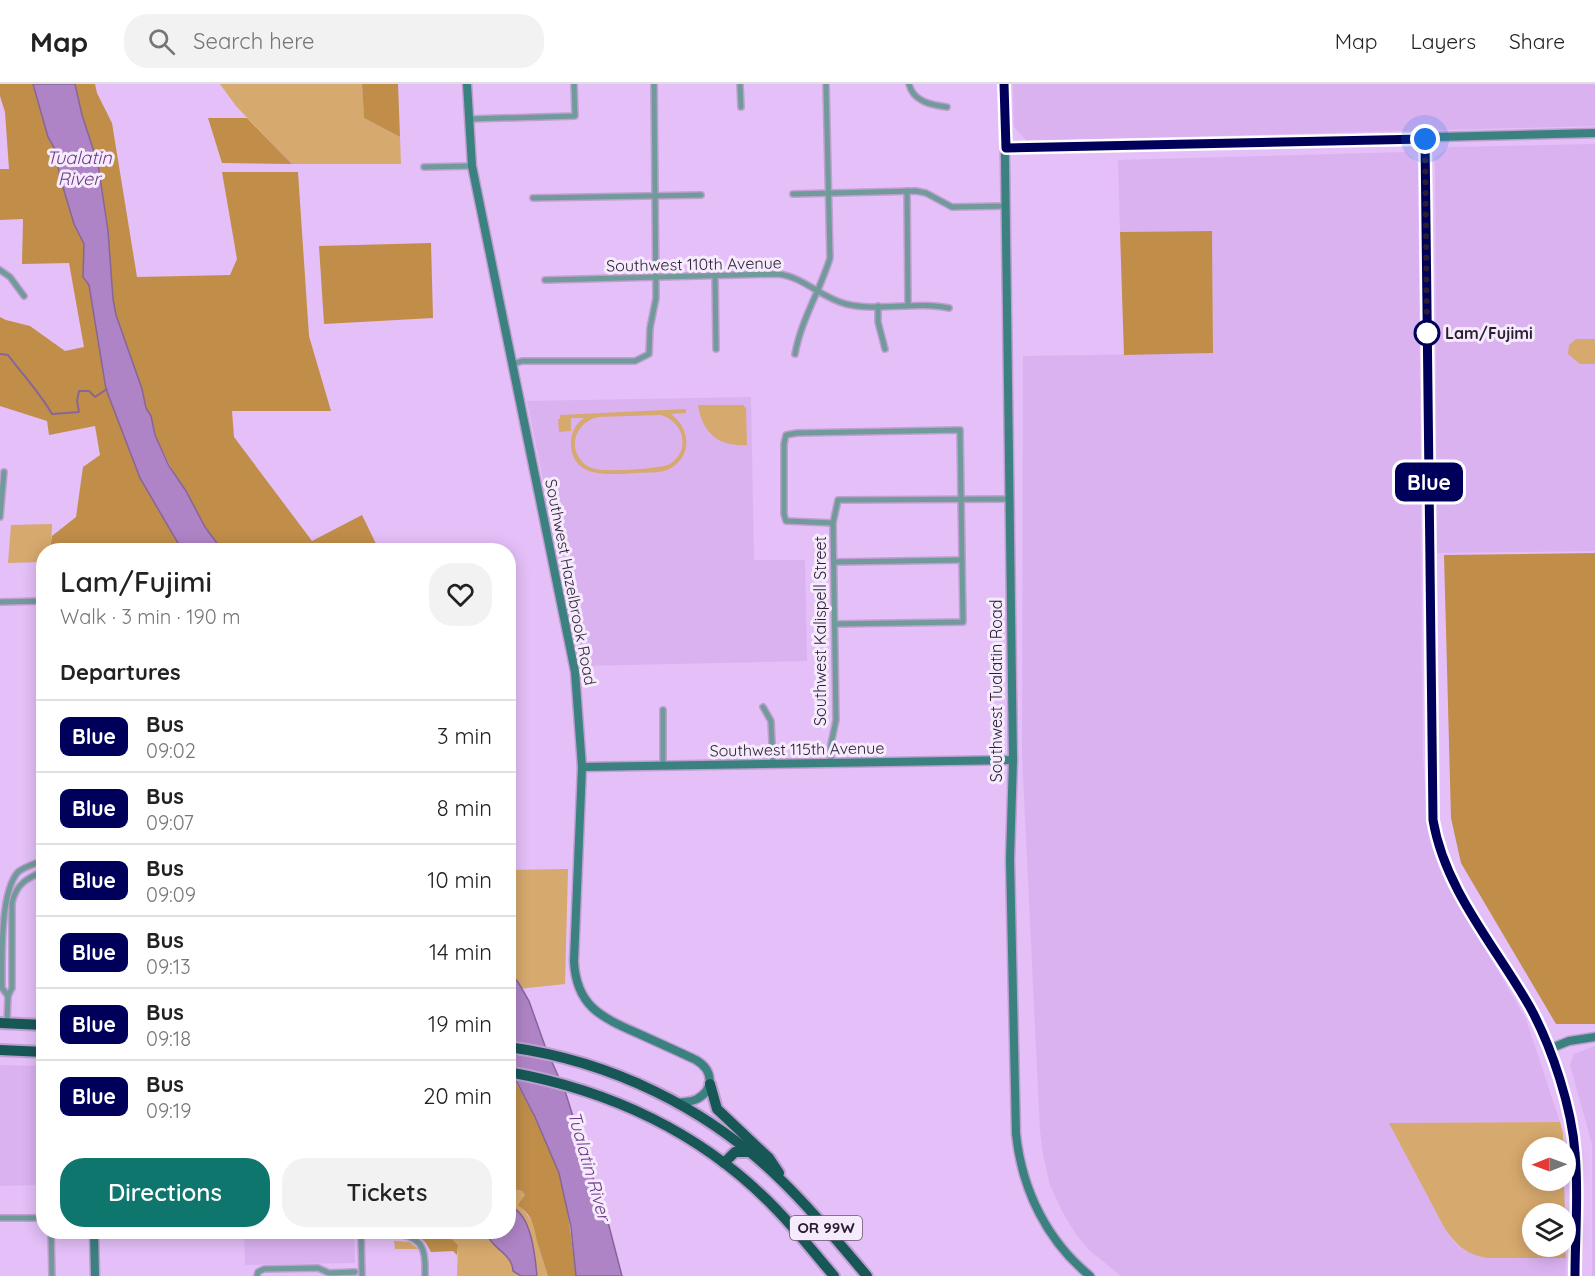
<!DOCTYPE html>
<meta charset="utf-8">
<style>
body{margin:0;font-family:Quicksand,sans-serif;background:#f2f2f2;color:#222;height:100vh;display:flex;flex-direction:column;font-size:22px;white-space:nowrap}
*{box-sizing:border-box;margin:0}
p{font-size:20px;color:#767676}
.icon{flex:none;width:33px;height:33px;fill:none;stroke:currentColor;stroke-width:2;stroke-linecap:round;stroke-linejoin:round}
.map{position:relative;flex:1;overflow:hidden}
.panel{position:absolute;left:36px;top:459px;width:480px;height:696px;display:flex;flex-direction:column;background:#fff;border-radius:24px;box-shadow:0 3px 15px #0003}
.panel>*{flex:none}
.badge{padding:0 12px;border-radius:9px;font-size:21px;line-height:39px}
.needle{width:39px;rotate:269deg}
.tools{position:absolute;left:1522px;top:1053px;display:grid;gap:12px}
.tools a{display:grid;place-items:center;width:54px;height:54px;border-radius:50%;background:#fff;box-shadow:0 3px 15px #0003;font-size:30px}
.you{position:absolute;width:30px;height:30px;margin:-15px;border:4px solid #fff;border-radius:50%;background:#1a73e8;box-shadow:0 0 0 9px #1a73e833}
.map>.badge{position:absolute;translate:-50% -50%;box-shadow:0 0 0 3px #fff}
h2{padding:0 24px;font-size:22px;line-height:54px}
.round{display:grid;place-items:center;flex:none;width:63px;height:63px;border-radius:24px;background:#f2f2f2}
.head{display:flex;align-items:center;justify-content:space-between;height:102px;padding:0 24px}
h1{font-size:28px;font-weight:600;line-height:45px}
.button{display:flex;gap:12px;margin-top:auto;padding:12px 24px}
.button a{flex:1;height:69px;border-radius:24px;background:#0f766e;color:#fff;font-size:24px;font-weight:600;line-height:69px;text-align:center}
.button a+a{background:#f2f2f2;color:#222}
ul{padding:0;list-style:none}
li{display:flex;align-items:center;gap:18px;height:72px;padding:0 24px;border-top:2px solid #e0e0e0}
li div{flex:1}
li b{display:block;font-size:22px}
li em{font-style:normal}
li .badge{min-width:66px;font-weight:700;text-align:center}
header{display:flex;align-items:center;gap:36px;box-sizing:border-box;height:84px;padding:0 30px;background:#fff;border-bottom:2px solid #e0e0e0}
header strong{font-size:28px}
nav{display:flex;gap:33px;margin-inline-start:auto;font-size:21px}
.search{width:420px;height:54px;background:#f2f2f2;display:flex;align-items:center;gap:15px;box-sizing:border-box;padding:0 21px;border-radius:24px;color:#767676;font-size:22px}
.map>svg:first-child{display:block}
</style>
<header>
<strong>Map</strong>
<div class="search"><svg class="icon" aria-label="search" viewBox="0 0 24 24"><circle cx="10" cy="10" r="6"/><path d="M15 15l6 6"/></svg>Search here</div>
<nav><a>Map</a><a>Layers</a><a>Share</a></nav>
</header>
<div class="map">
<svg width="1595" height="1192" viewBox="0 0 1595 1192">
<rect width="100%" height="100%" fill="#e4bff8"/>
<g fill="#dab2f0">
<path d="M1013 0H1595V42L1027 57 1014 43Z"/>
<path d="M1595 60V255H1576L1580 280H1595V467L1437 469 1435 74 1449 63Z"/>
<path d="M1406 68 1418 80 1423 672 1427 738 1460 821 1526 935 1560 1038 1390 1039 1445 1145 1454 1158 1465 1167 1488 1174H1566V1192H1121L1089 1166 1075 1149 1062 1127 1050 1101 1043 1071 1040 1047 1022 670 1023 272 1213 269 1212 147 1120 148 1118 76Z"/>
<path d="M751 313 754 476H805L807 577 581 582 527 317Z"/>
<path d="M1595 962V1192H1592V1060L1570 981 1574 970Z"/>
<path d="M0 981 43 982V1101L0 1102Z"/>
<path d="M244 1148H354L355 1179 245 1181Z"/>
</g>
<g fill="#d6a96e" fill-rule="evenodd">
<path d="M220 0H362L364 34 400 53 401 80H292L236 22Z"/>
<path d="M1576 255H1595V280H1580L1568 270 1569 261Z"/>
<path d="M698 321H743L746 324 747 361C719 363 702 349 698 321Z"/>
<path d="M686 325V329L671 330C690 344 693 371 671 384 661 390 647 388 635 389 611 390 574 396 571 362 570 351 575 340 584 334H571V347L559 348 558 335H560V331ZM660 331C683 336 692 366 670 380 661 385 607 388 596 385 590 384 584 381 581 376 567 359 579 337 598 333Z"/>
<path d="M52 440 51 463 48 466H44L43 474 41 478 8 479 11 441Z"/>
<path d="M568 785 565 900 509 906 508 786Z"/>
<path d="M1560 1038 1563 1049V1063L1533 1064V1096L1564 1097 1565 1129 1533 1130V1162L1565 1163 1566 1174H1488C1467 1171 1457 1162 1445 1145L1389 1039Z"/>
<path d="M514 1105 522 1107 525 1111 522 1117 523 1125 536 1143 538 1161 548 1192H537L529 1144 512 1123 509 1125V1110Z"/>
<path d="M445 1148H487C490 1165 512 1168 513 1187L521 1192H457L458 1161Z"/>
<path d="M394 1157 410 1158 418 1165H395Z"/>
</g>
<g fill="#c08e49">
<path d="M0 0H33L48 53 55 65 60 93 74 140 84 160 83 193 89 201 106 305 140 394 182 466H50L52 452 76 433 83 383 100 371 95 342 49 351 47 337 0 322V233L6 236 30 242 65 267 84 263 69 179 22 180 23 135 0 136V85H9L5 28 0 12Z"/>
<path d="M75 0H95L97 9 112 39 137 193 230 191 237 175 222 88H298L309 252 331 327H232L234 353 312 457 362 431 379 466H222L205 443 186 407 171 384 155 351 151 332 146 324 142 305 116 231 113 215 108 147 98 80 82 31Z"/>
<path d="M362 0H398L400 53 364 34Z"/>
<path d="M208 34H247L292 80 222 79Z"/>
<path d="M1212 147 1213 269 1124 271 1120 148Z"/>
<path d="M431 159 433 234 324 240 319 162Z"/>
<path d="M1595 469V940H1556L1461 779 1451 734 1444 471Z"/>
<path d="M509 994 514 995C530 1024 551 1060 560 1091 568 1124 572 1158 576 1192H548C545 1183 542 1173 539 1164 533 1145 536 1134 518 1121L525 1111 522 1107 514 1105 509 1115V1105L513 1096 508 1069Z"/>
<path d="M414 1148H445L458 1161 457 1171 453 1167 431 1168 426 1159Z"/>
</g>
<g fill="#af84c6" stroke="#876599" stroke-width="1.5">
<path d="M33 0H75L82 31 98 80 108 147 113 215 116 231 142 305 146 324 151 332 155 351 169 382 186 407 205 443 222 466H182L140 394 106 305 89 201 83 193 84 160 74 140 60 93 55 65 48 53Z"/>
<path d="M508 887 518 898 529 917 545 962 566 1010 590 1087 602 1115 622 1192H576L571 1143 559 1089 535 1033 509 983Z"/>
<path d="M512 1123C532 1133 535 1172 537 1192H521L513 1187C512 1168 490 1165 487 1148H508L509 1125Z"/>
</g>
<g fill="none" stroke-linecap="round" stroke-linejoin="round">
<path stroke="#876599" stroke-width="2" d="M0 270 8 271C23 291 40 309 52 330L79 328 77 317 79 307H89L95 313 107 305"/>
<g stroke="#bf9ed0" stroke-width="8">
<g id="street">
<path d="M740 0 741 23"/>
<path d="M909 0C913 18 932 21 947 23"/>
<path d="M469 35 575 32 574 0"/>
<path d="M424 83 472 82"/>
<path d="M907 107 908 221"/>
<path d="M793 110 916 107 926 109 952 123 1006 122"/>
<path d="M533 114 701 111"/>
<path d="M0 186 10 193 24 212"/>
<path d="M715 191 716 265"/>
<path d="M545 196 778 190C804 193 821 214 846 220 879 228 915 217 949 224"/>
<path d="M878 222V238L885 265"/>
<path d="M795 270C801 236 820 207 830 174L826 0"/>
<path d="M513 280 522 277H635L649 270 650 244 656 214 654 0"/>
<path d="M0 433 4 388"/>
<path d="M833 439 786 437 784 430V360L786 351 797 349 960 346 963 538 835 540"/>
<path d="M835 478 962 476"/>
<path d="M0 518 44 517"/>
<path d="M763 623 771 637 773 680"/>
<path d="M663 626V682"/>
<path d="M831 679V660L836 636 833 439 838 416 1010 415"/>
<path d="M8 912 2 904C2 873 0 808 18 788 25 782 35 780 44 776"/>
<path d="M7 939 8 912 12 904V819C16 800 27 794 44 787"/>
<path d="M0 1134H44"/>
<path d="M51 1148 52 1192"/>
<path d="M361 1148 362 1192"/>
<path d="M361 1151C379 1151 413 1144 422 1164 426 1172 425 1183 425 1192"/>
<path d="M257 1192 258 1188 264 1185 318 1184 329 1189 355 1188"/>
</g>
</g>
<g stroke="#bf9ed0" stroke-width="11">
<g id="secondary">
<path d="M467 0 472 82 575 588 582 683 574 877C576 921 600 933 637 949 657 958 677 967 696 976 713 986 715 1005 697 1015 691 1018 683 1018 677 1019"/>
<path d="M1004 0 1013 676 1010 775 1016 1050C1022 1106 1047 1157 1090 1192"/>
<path d="M1425 55 1433 736C1445 807 1497 863 1531 925 1552 964 1572 1024 1575 1069 1579 1109 1575 1151 1575 1192"/>
<path d="M1006 64 1595 49"/>
<path d="M582 683 1013 676"/>
<path d="M1549 965 1569 957 1595 953"/>
<path d="M94 1148 95 1192"/>
</g>
</g>
<g stroke="#bf9ed0" stroke-width="14">
<g id="highway">
<path d="M0 939 44 941"/>
<path d="M508 963C611 977 708 1024 782 1097 813 1127 840 1160 867 1192"/>
<path d="M0 966 44 968"/>
<path d="M508 988C609 1006 702 1049 774 1123 795 1144 814 1169 834 1192"/>
<path d="M710 1000 717 1025 769 1074 779 1089"/>
<path d="M724 1079 735 1068H750"/>
</g>
</g>
<use href="#street" stroke="#709b9a" stroke-width="5"/>
<use href="#secondary" stroke="#3a8180" stroke-width="8"/>
<use href="#highway" stroke="#175857" stroke-width="10"/>
</g>
<g fill="none" stroke-linecap="round" stroke-linejoin="round">
<g stroke="#fff" stroke-width="14">
<path id="line" d="M1004 0 1006 64 1425 55 1433 736C1445 807 1497 864 1531 925 1552 964 1572 1024 1575 1069 1579 1109 1575 1151 1575 1192"/>
</g>
<use href="#line" stroke="#00005a" stroke-width="9"/>
<path stroke="#2a1c31" stroke-width="6" stroke-dasharray="0 10.8" d="M1425 55 1427 249"/>
</g>
<circle fill="#fff" stroke="#00005a" stroke-width="3" cx="1427" cy="249" r="12"/>
<g text-anchor="middle" stroke-width="6" stroke-linejoin="round" paint-order="stroke">
<rect fill="#f6ebfd" stroke="#675a6e" stroke-width="1.5" x="790" y="1132" width="72" height="24" rx="4.5"/>
<g font-size="15" font-weight="bold" fill="#2a1c31">
<text x="826" y="1149">OR 99W</text>
</g>
<g font-size="16" fill="#2a1c31" stroke="#f6ebfd">
<text transform="translate(694 180) rotate(-1)" y="6">Southwest 110th Avenue</text>
<text transform="translate(571 498) rotate(79)" y="6">Southwest Hazelbrook Road</text>
<text transform="translate(820 547) rotate(-90)" y="6">Southwest Kalispell Street</text>
<text transform="translate(996 607) rotate(-90)" y="6">Southwest Tualatin Road</text>
<text transform="translate(797 665) rotate(-1)" y="6">Southwest 115th Avenue</text>
</g>
<g font-size="16" font-weight="bold" fill="#2a1c31" stroke="#f6ebfd" text-anchor="start">
<text x="1445" y="255">Lam/Fujimi</text>
</g>
<g font-size="18" font-style="italic" fill="#6d3786" stroke="#f6ebfd">
<text x="79" y="80">Tualatin<tspan x="79" dy="21">River</tspan></text>
<text transform="translate(589 1082) rotate(74)" y="6">Tualatin River</text>
</g>
</g>
</svg>
<div class="tools">
<a><svg class="needle" viewBox="-14 -14 28 28"><path d="M0-13l5 13h-10z" fill="#e53935"/><path d="M0 13l5-13h-10z" fill="#767676"/></svg></a>
<a><svg class="icon" aria-label="layers" viewBox="0 0 24 24"><path d="M12 4l9 5-9 5-9-5zM3 14l9 5 9-5"/></svg></a>
</div>
<div class="you" style="left:1425px;top:55px"></div>
<b class="badge" style="left:1429px;top:398px;background:#00005a;color:#fff">Blue</b>
<section class="panel">
<div class="head"><div><h1>Lam/Fujimi</h1><p>Walk · 3 min · 190 m</p></div><a class="round"><svg class="icon" aria-label="heart" viewBox="0 0 24 24"><path d="M12 20l-8-8c-3-5 5-10 8-4 3-6 11-1 8 4z"/></svg></a></div>
<h2>Departures</h2>
<ul>
<li><span class="badge" style="background:#00005a;color:#fff">Blue</span><div><b>Bus</b><p>09:02</p></div><em>3 min</em></li>
<li><span class="badge" style="background:#00005a;color:#fff">Blue</span><div><b>Bus</b><p>09:07</p></div><em>8 min</em></li>
<li><span class="badge" style="background:#00005a;color:#fff">Blue</span><div><b>Bus</b><p>09:09</p></div><em>10 min</em></li>
<li><span class="badge" style="background:#00005a;color:#fff">Blue</span><div><b>Bus</b><p>09:13</p></div><em>14 min</em></li>
<li><span class="badge" style="background:#00005a;color:#fff">Blue</span><div><b>Bus</b><p>09:18</p></div><em>19 min</em></li>
<li><span class="badge" style="background:#00005a;color:#fff">Blue</span><div><b>Bus</b><p>09:19</p></div><em>20 min</em></li>
</ul>
<div class="button"><a>Directions</a><a>Tickets</a></div>
</section>
</div>
